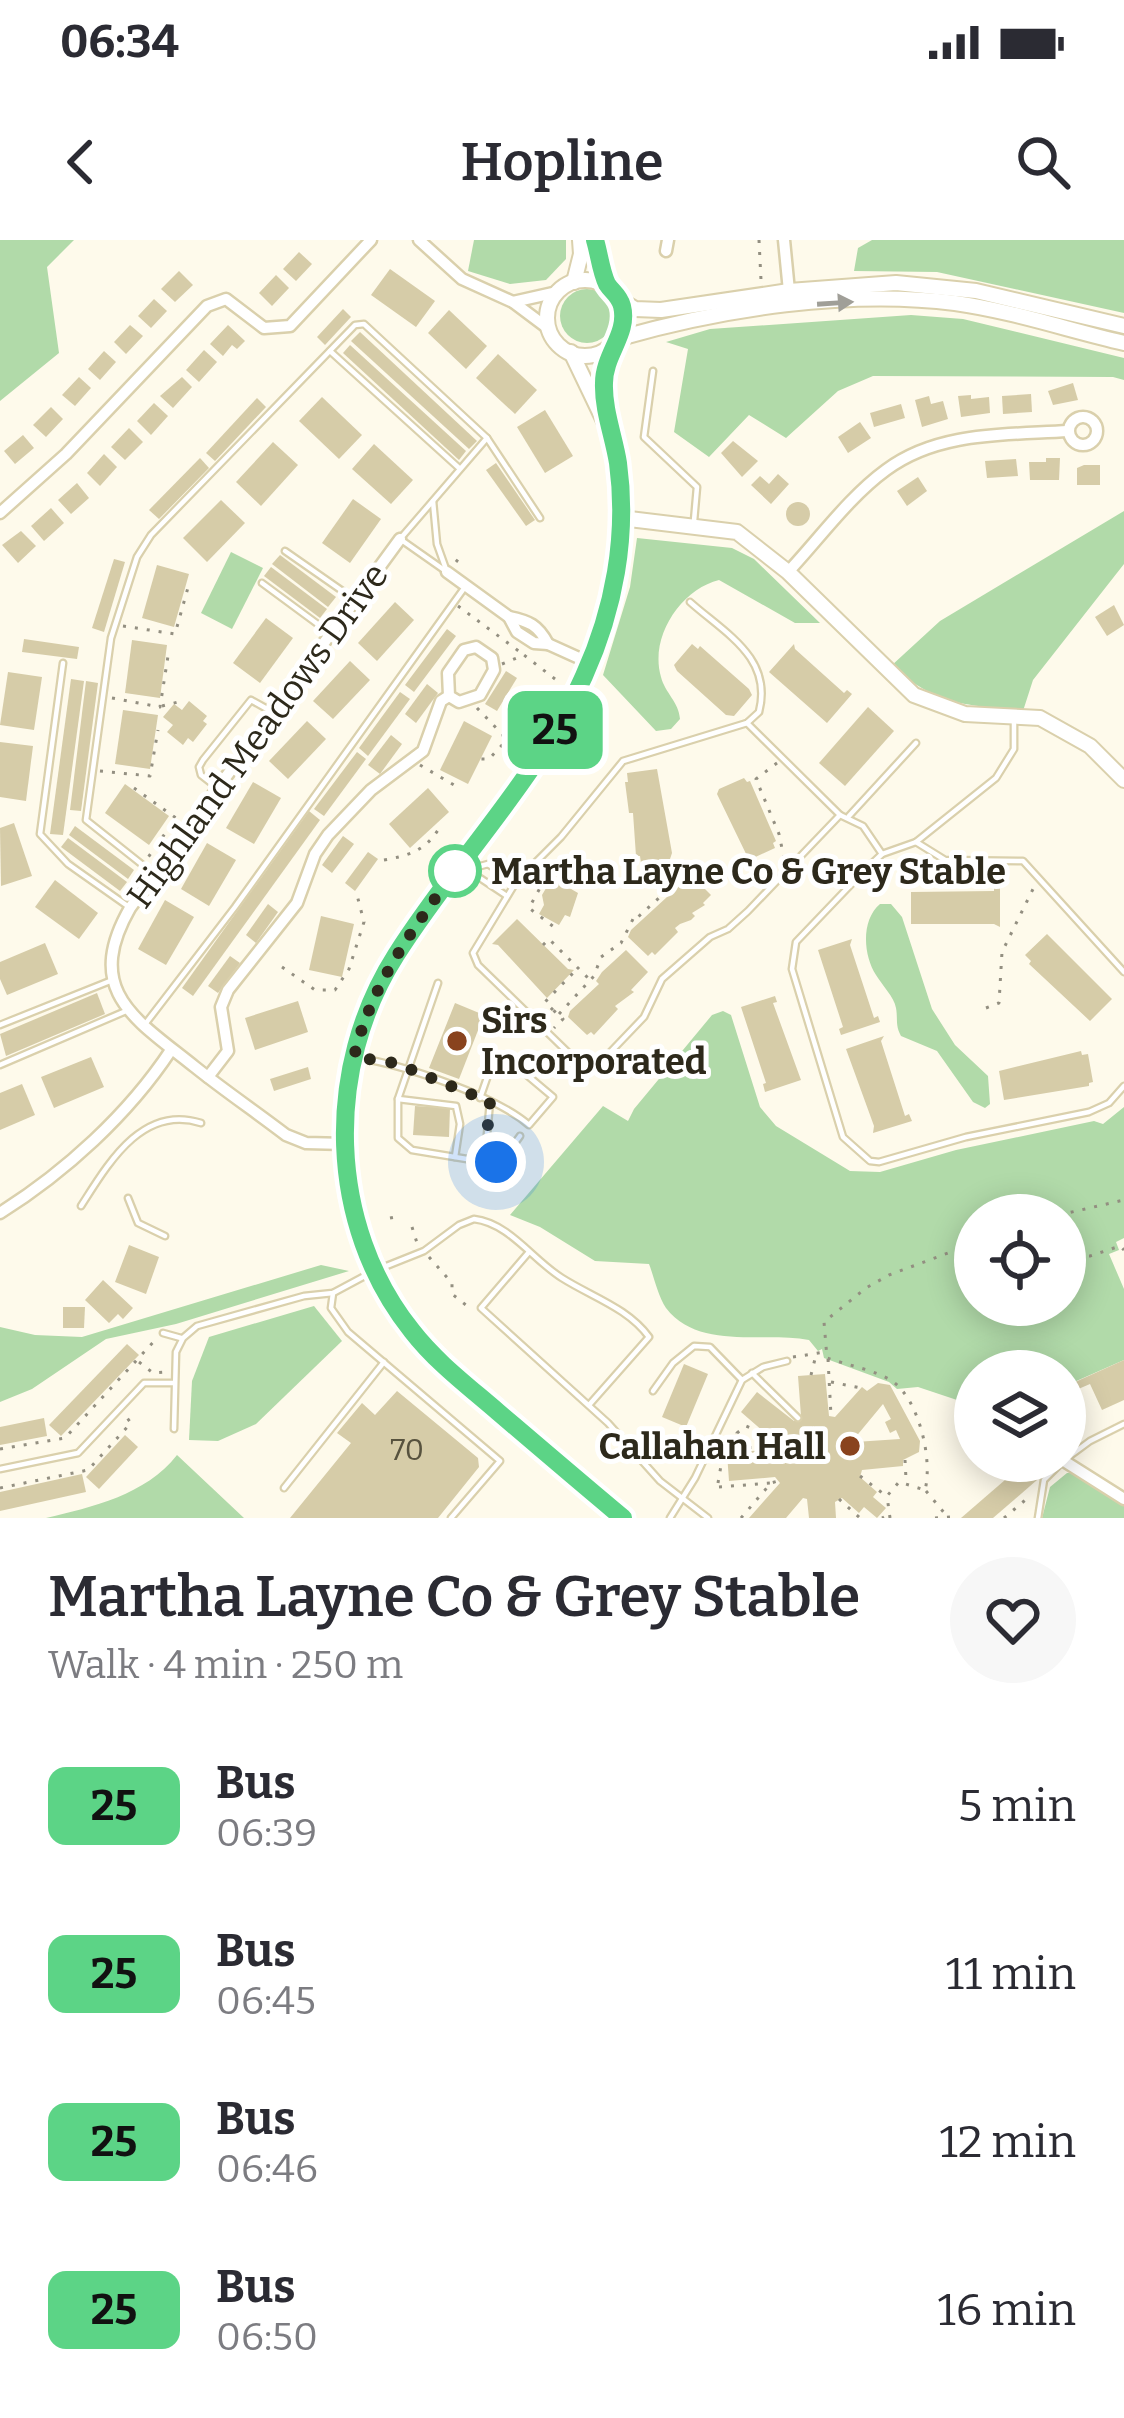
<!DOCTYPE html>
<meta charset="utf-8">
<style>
body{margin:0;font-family:Bitter,serif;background:#f7f7f7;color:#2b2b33;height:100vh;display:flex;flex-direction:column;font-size:45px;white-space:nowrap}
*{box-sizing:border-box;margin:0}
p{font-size:39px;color:#7c7c81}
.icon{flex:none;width:66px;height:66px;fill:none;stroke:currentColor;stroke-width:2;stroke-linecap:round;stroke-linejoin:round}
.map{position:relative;height:1278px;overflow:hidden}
.panel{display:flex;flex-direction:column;background:#fff;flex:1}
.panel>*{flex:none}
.badge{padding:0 24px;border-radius:18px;font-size:42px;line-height:78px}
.controls{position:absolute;left:954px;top:954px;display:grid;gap:24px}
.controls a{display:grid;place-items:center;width:132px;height:132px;border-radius:50%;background:#fff;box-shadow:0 6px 30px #0003;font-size:60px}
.you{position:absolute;width:60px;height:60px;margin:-30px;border:9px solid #fff;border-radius:50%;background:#1a73e8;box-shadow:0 0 0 18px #1a73e833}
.map>.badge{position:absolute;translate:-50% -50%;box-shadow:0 0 0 6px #fff}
.round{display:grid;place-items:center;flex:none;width:126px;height:126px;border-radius:63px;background:#f7f7f7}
.summary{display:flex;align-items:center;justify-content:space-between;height:204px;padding:0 48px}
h1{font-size:57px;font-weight:600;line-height:90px}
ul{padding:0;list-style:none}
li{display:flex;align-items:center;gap:36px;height:168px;padding:0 48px}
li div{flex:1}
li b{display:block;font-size:45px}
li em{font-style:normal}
li .badge{min-width:132px;font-weight:700;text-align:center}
.status{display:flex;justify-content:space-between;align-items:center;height:84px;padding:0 60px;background:#fff;direction:ltr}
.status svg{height:33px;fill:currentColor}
header{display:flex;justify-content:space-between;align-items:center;height:156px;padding:0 48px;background:#fff;font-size:54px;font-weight:600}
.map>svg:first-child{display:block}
</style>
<div class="status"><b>06:34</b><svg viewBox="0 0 49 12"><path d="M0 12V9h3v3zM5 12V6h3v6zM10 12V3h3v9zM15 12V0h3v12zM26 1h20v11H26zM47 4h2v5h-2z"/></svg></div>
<header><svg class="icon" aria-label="back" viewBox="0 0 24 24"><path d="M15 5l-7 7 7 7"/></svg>Hopline<svg class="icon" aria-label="search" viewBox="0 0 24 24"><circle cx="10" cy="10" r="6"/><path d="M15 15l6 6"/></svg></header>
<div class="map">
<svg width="1124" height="1278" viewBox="0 0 1124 1278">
<rect width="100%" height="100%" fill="#fefaeb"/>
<g fill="#b1daa9" fill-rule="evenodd">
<path d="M0 0H74L47 27 59 113 0 161Z"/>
<path d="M474 0H566V19L546 40 510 44 468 31Z"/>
<path d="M872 0H1124V73L937 32 854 31 858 8Z"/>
<circle cx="587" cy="76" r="27"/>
<path d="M911 75 963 79 1124 118V140L1113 137 873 136 838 151 786 198 749 175 709 217 674 192 688 109 666 102 710 89Z"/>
<path d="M1124 271V324L1033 440 1023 471C960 463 943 468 891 426L940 381Z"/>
<path d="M637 298 732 308 754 319 820 383H795L719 340C682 349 649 396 661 437 665 453 679 462 680 479L671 489 656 491 603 435 630 347Z"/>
<path d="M231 312 263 328 232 389 201 373Z"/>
<path d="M880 664H891L902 677 932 769 955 805 988 836 990 864 985 868 973 862 937 811 901 796C895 785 898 779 896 768 894 757 882 745 876 735 863 715 861 680 880 664Z"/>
<path d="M723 771 731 775 760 867 776 886 850 931 880 932 956 910 1094 881 1103 884 1124 867V998L1116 1002 1119 1010 1109 1014 1124 1049V1120L1065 1146V1131H975V1166L918 1147 897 1149 889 1142 824 1118 822 1109 818 1111 809 1100C764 1091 699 1111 666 1068 658 1056 654 1037 649 1024L595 1021 540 987 510 975 603 866 628 881 634 869 712 775ZM975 975H1065V1065H975Z"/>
<path d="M321 1025 349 1031 176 1084 106 1099 32 1149 0 1162V1087L35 1095 82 1097Z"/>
<path d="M314 1066 342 1101 256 1184 218 1201 189 1200 192 1141 209 1097Z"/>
<path d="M177 1215 244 1278H46C92 1267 146 1255 177 1215Z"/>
<path d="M1067 1233C1088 1232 1108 1253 1124 1266V1278H1042L1050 1247Z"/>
</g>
<g fill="#d6cca8" fill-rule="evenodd">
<path d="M299 12 312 24 296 41 283 29Z"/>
<path d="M390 29 435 61 416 87 371 55Z"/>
<path d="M179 31 193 45 175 62 161 49Z"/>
<path d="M276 35 289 48 272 66 259 53Z"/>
<path d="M154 59 167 71 151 88 138 76Z"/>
<path d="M343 69 351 77 325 105 317 97Z"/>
<path d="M449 70 487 106 466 129 428 93Z"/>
<path d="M130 85 143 96 126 114 114 102Z"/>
<path d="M228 85 245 101 237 109 232 105 223 116 210 104Z"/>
<path d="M360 92 477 201 469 209 351 101Z"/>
<path d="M350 105 466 211 459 220 343 113Z"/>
<path d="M204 110 217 122 199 142 186 130Z"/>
<path d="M104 111 116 122 100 140 88 129Z"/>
<path d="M498 114 537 150 515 174 476 138Z"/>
<path d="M79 137 91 148 75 166 62 155Z"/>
<path d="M182 137 192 147 173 168 160 156Z"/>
<path d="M1073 143 1078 160 1053 165 1048 151Z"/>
<path d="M1031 154 1032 172 1003 174 1002 156Z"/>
<path d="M971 155V159L989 157 990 173 961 177 958 156Z"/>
<path d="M929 156 931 164 943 161 948 179 922 187 915 160Z"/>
<path d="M322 157 362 195 339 219 299 181Z"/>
<path d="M257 158 266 167 215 221 206 213Z"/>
<path d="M154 163 168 176 151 195 137 181Z"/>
<path d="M901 164 905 178 874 187 870 173Z"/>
<path d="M51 167 63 179 46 197 33 185Z"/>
<path d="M545 170 573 216 545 233 517 187Z"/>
<path d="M860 182 871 198 848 213 838 197Z"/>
<path d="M129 188 143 202 125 220 111 207Z"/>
<path d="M23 195 34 208 15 224 4 211Z"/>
<path d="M733 201 758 221 742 237 721 213Z"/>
<path d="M273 202 298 225 261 266 236 242Z"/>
<path d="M374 204 413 240 391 264 352 229Z"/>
<path d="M104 214 117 227 100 246 87 233Z"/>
<path d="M200 218 209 228 159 279 149 270Z"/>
<path d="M1046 218H1060L1059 240H1030L1029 222H1046Z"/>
<path d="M1016 219 1018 236 987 238 985 221Z"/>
<path d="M496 223 535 280 526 286 486 230Z"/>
<path d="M1084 225H1100V245H1077V228Z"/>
<path d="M778 234 789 244 771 264 751 245 760 236 769 244Z"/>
<path d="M918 237 927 251 907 266 897 251Z"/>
<path d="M77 243 89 258 71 274 58 260Z"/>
<path d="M353 259 381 279 350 323 322 303Z"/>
<path d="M221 260 245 283 207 322 183 298Z"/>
<circle cx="798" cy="274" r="12"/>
<path d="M51 268 64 283 44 301 31 286Z"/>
<path d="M21 291 36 306 18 323 2 305Z"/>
<path d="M280 315 336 357 328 367 272 324Z"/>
<path d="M114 319 125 322 104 392 92 388Z"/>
<path d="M157 325 189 334 174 387 142 378Z"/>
<path d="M271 327 327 369 320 378 264 336Z"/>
<path d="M395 362 414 380 377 421 358 403Z"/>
<path d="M1114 365 1124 385 1107 396 1095 377Z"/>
<path d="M266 378 293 398 260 443 233 423Z"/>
<path d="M447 389 456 396 414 452 405 445Z"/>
<path d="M24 399 79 407 77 419 22 412Z"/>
<path d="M132 400 167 405 160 458 125 453Z"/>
<path d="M692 404 698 409 700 406 749 449 752 455 734 476 726 475 677 431 674 425Z"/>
<path d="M794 404 795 409 844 453 847 450 852 454 827 483 769 432Z"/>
<path d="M350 421 370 440 333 479 313 461Z"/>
<path d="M506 431 517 438 497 471 485 464Z"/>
<path d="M8 432 42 437 34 490 0 485Z"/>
<path d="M71 439 84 441 63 595 50 594Z"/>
<path d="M86 441 98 443 81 571 70 570Z"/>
<path d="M427 444 438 453 416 483 405 474Z"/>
<path d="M400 452 410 459 368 516 359 508Z"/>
<path d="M189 461 207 476 203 481 207 484 193 502 188 498 183 505 167 492 173 485 163 477 174 464 182 470Z"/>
<path d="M868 467 894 491 845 546 819 523Z"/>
<path d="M123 470 158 475 150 529 115 524Z"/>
<path d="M307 481 326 499 288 539 269 521Z"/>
<path d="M464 481 492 496 468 544 440 530Z"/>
<path d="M391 495 402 504 380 534 368 525Z"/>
<path d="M0 502 33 506 26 561 0 557Z"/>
<path d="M357 512 366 519 324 576 314 569Z"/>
<path d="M657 529 672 613 670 619 641 623 640 616H636L633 573H629L625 542H628L627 533Z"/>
<path d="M744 538 747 542 750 541 776 601 773 603 775 608 749 620 717 554 719 549Z"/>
<path d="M253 542 281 558 254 604 226 588Z"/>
<path d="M125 544 169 576 149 605 105 573Z"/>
<path d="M428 548 449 572 410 608 389 584Z"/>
<path d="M309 571 320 580 193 756 182 748Z"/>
<path d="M14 583 32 636 1 646 0 588Z"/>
<path d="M75 586 134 630 128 639 69 595Z"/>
<path d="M343 596 354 604 332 633 322 625Z"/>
<path d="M68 598 127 642 120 651 61 607Z"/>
<path d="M207 603 236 620 209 666 181 649Z"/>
<path d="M368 612 378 619 355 651 345 643Z"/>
<path d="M691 635 711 655 703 663 705 665 692 673 695 676 691 680 680 684 675 688 678 692 655 715 652 712 648 716 628 697 631 690Z"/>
<path d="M552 638 578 653 570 677 565 675 559 685 539 674 544 665 542 655Z"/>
<path d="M55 640 98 673 79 699 35 667Z"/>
<path d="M994 647H1000V687L994 684H911V652L994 651Z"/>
<path d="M165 660 194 677 166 725 138 709Z"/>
<path d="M268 664 278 672 256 703 246 695Z"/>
<path d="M321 676 354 684 342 737 309 730Z"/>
<path d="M517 679 568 729 574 730 547 758 498 705 492 704Z"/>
<path d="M1047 694 1112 759 1090 781 1029 724 1031 721 1025 715Z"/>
<path d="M852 699 850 705 874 778 878 776 880 782 841 795 839 789 843 787 818 710Z"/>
<path d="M45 703 58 734 7 755 0 739V722Z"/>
<path d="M626 710 648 732 631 750 634 752 615 766 618 769 594 795 591 792 587 795 568 777 570 771 599 744 596 741 602 732Z"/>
<path d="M230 716 240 723 218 753 208 746Z"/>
<path d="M97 753 105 774 6 816 0 794Z"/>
<path d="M775 756 777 762 773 763 801 840 765 852 763 844 766 843 741 767Z"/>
<path d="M298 761 308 792 255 810 245 778Z"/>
<path d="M455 763 484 775 459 839 429 828Z"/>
<path d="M884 796 881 801 905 876 909 874 912 881 873 893 874 886 846 809Z"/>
<path d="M1081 811 1082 815 1088 814 1093 842 1089 843V846L1004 860 999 831Z"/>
<path d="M91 817 104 847 54 868 41 837Z"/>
<path d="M308 827 311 839 274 851 270 839Z"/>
<path d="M22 844 35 875 0 890V853Z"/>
<path d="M415 866 450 868 449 897 413 895Z"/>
<path d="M129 1005 159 1017 146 1054 115 1042Z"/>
<path d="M103 1040 133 1068 123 1079 118 1074 109 1083 85 1060Z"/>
<path d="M63 1067H85L84 1088H63Z"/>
<path d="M127 1104 139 1115 61 1196 49 1185Z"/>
<path d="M1124 1120V1160L1102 1170 1090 1144 1076 1150 1073 1143Z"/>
<path d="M684 1124 708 1134 686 1187 662 1177Z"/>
<path d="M825 1134 829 1176 835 1177 862 1147 867 1151 878 1143 890 1145 920 1201 919 1212 903 1220V1226L862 1230 860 1237 877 1252 873 1257 886 1268 877 1278 864 1267 859 1273 842 1258 835 1262 836 1278H809L807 1259 803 1258 786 1278H749L780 1243 775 1237 729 1241 727 1213 778 1209 779 1205 741 1172 757 1152 794 1181 801 1176 798 1136ZM883 1164 891 1179 885 1182 890 1193 896 1190 900 1199 855 1202 854 1199Z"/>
<path d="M397 1151 478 1218 479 1227 438 1278H290L351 1203 337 1193 362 1163 375 1175Z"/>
<path d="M44 1178 47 1196 0 1205V1187Z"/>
<path d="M125 1195 138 1207 99 1249 86 1237Z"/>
<path d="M1020 1227 1037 1240 993 1278H961Z"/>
<path d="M82 1234 86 1252 0 1271V1252Z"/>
</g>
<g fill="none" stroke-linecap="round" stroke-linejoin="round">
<g stroke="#dad0ac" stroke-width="9">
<g id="lane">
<path d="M330 111 459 228"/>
<path d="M653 131 644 197 697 247 694 281"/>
<path d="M433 261 437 304 447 332"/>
<path d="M285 311 351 357"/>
<path d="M447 332 400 299 487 198"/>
<path d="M262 343 327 391"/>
<path d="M690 362C726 394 773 418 759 472L747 483 623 521 561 597 516 642 473 713 478 725 583 827 599 824 644 777 662 739 710 697 728 689 748 671 840 575 863 586 882 614"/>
<path d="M63 423 40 594 68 624 129 667"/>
<path d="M1014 482V509L996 538 916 602 882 614 861 634 796 702 792 729 843 897 870 921 879 922 966 897 1089 872 1109 863 1124 846"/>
<path d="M747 483 840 575"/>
<path d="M215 546 201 535 199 527 203 520 251 460 269 470"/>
<path d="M849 576 916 503"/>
<path d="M916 602 945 620 1023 621 1124 732"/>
<path d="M469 622 477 627V636L507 656"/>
<path d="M477 627 488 624 514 641"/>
<path d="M154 634 86 580 111 398 137 317 151 295 355 85 364 84 487 198 540 278"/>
<path d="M438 743 398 859V898L412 910 479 921 485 916 490 862"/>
<path d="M146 783 235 667 465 347"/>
<path d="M0 785 110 741"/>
<path d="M359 818C404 825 496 856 529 885L553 857 503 815H495L480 858"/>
<path d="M0 825 126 771"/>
<path d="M398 859 456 866 460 884 455 917"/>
<path d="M479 921 488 925 507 914 520 896"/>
<path d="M128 958 138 983 165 996"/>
<path d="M81 966C108 924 142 864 201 883"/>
<path d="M529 1012 481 1068 608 1183 660 1241 708 1278"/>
<path d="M333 1053 331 1068 348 1092 500 1221 451 1278"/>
<path d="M163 1093 181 1098"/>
<path d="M752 1133 798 1178"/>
<path d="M653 1151 673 1123 694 1106 710 1107 742 1140"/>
<path d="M174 1189 176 1112 183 1098 197 1086 304 1056 333 1053 374 1031 424 1011 459 985 474 979C509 983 533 1020 562 1038 592 1057 628 1068 649 1097L589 1165"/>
<path d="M1067 1218 1090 1201 1124 1184"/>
<path d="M0 1229 78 1213 144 1143H174"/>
<path d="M284 1248 384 1122"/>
<path d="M670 1278 695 1238 742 1140 763 1127 787 1121"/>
<path d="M1038 1278 1044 1240 1063 1221"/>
</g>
</g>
<g stroke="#dad0ac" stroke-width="15">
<g id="street">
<path d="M419 0 462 39 513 62 549 89"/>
<path d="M784 0 789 51"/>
<path d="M666 11 668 0"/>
<path d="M513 62 553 53"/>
<circle cx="1083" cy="191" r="14"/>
<path d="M0 273 66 214 207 66 226 59 264 88 290 86 371 0"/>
<path d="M447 332 509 377 517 392 534 403 548 404 590 423"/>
<path d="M788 332C819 299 849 257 886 230 938 191 1007 195 1068 191"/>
<path d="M509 377C529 381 538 385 548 404"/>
<path d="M476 407 492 418 494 430 480 455 459 462 449 456 448 433 464 410Z"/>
<path d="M208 837 228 811 221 767 228 750 297 663 315 614 328 595 371 550 423 511 441 461 449 456"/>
<path d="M345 904 306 903 286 895C256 872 225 851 195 827 137 780 82 752 130 668L400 299"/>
<path d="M0 973C65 932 128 875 171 810"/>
<path d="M1064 1221 1124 1259"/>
</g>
</g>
<g stroke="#dad0ac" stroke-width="18">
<g id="secondary">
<path d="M595 0 608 46"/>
<circle cx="585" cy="78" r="38"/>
<path d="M574 42 581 14 580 0"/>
<path d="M620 60 635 69 661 70 789 51 896 43 976 51 1124 86"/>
<path d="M620 98C722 69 848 49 955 63 1012 71 1068 90 1124 103"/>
<path d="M611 107C598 148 612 182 618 223 627 286 617 352 595 411 556 510 482 591 422 677 398 711 372 748 360 788 330 890 344 1007 411 1091 436 1122 468 1146 498 1172 539 1207 581 1243 622 1278"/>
<path d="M571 112 605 183"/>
<path d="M621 278 737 292 788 332 914 455 965 474 1040 478 1090 506 1124 540"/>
</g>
</g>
<g stroke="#938f81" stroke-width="3" stroke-dasharray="3 9" stroke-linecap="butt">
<path d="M759 0 761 40"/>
<path d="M456 322 463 313"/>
<path d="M458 366 524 415"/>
<path d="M123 386 175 394 189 344"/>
<path d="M502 424 524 415 555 439"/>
<path d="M112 458 160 467 168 416"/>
<path d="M162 466 178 462"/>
<path d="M477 468 503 495 504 503 489 519H481"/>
<path d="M777 523 756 539 779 594 784 618"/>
<path d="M420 525 454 545 460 540"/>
<path d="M100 531 150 536 158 490"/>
<path d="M134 548 176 578 147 619"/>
<path d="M384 620C407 616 425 611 438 590"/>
<path d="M539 630 546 637 529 668 554 687"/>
<path d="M531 638 547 647"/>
<path d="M543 705 549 699 589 739"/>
<path d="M282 727 315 750H335L349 729 364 682 357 655"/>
<path d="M986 768 999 763 1002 712 1035 645"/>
<path d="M553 770 545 762 576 730"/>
<path d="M559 774 594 736 601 717 621 703 635 675 638 677 671 647 675 651"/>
<path d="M545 778 553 770 563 779 554 788"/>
<path d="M1059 975 1124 960"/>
<path d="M390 978 401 976"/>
<path d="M412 987 417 1003"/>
<path d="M1065 1016H1090L1120 1006 1124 1010"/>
<path d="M429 1017 452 1043V1054L471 1069"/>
<path d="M793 1117 825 1112"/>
<path d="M828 1119 831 1176"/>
<path d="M139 1122 153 1133 166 1132"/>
<path d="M811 1135 816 1115"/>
<path d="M831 1142 861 1148"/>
<path d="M739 1205 737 1193 746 1186 758 1191 771 1204"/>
<path d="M0 1209 65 1198 157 1098"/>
<path d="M905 1220 906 1239"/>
<path d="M860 1236 885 1255"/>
<path d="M718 1243 724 1208 778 1207"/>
<path d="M719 1247 771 1243"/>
<path d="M0 1248 88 1230 131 1183 124 1174"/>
<path d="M926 1251 946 1275"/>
<path d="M839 1259 860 1278"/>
<path d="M741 1278 771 1243 778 1241"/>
<path d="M882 1278 884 1277"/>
<path d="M890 1278 887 1256 899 1242 925 1250C933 1220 919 1159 892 1141 875 1130 847 1125 827 1118L824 1082 866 1048 889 1035 975 1003"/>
<path d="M935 1278 951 1277"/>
<path d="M1004 1278 1030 1256"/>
</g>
<use href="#lane" stroke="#fff" stroke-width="4.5"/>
<use href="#street" stroke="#fff" stroke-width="10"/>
<use href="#secondary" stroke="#fff" stroke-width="14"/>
</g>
<defs><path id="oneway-solid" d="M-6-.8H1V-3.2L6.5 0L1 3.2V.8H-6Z" transform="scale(3)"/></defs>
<use fill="#a09f98" href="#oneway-solid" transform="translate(835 63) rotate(-4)"/>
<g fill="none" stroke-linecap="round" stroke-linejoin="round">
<g stroke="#fff" stroke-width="27">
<path id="line" d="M595 0C599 13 601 32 607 44 612 52 619 55 622 66 629 94 604 114 604 143 603 170 614 197 618 223 628 296 614 370 584 436 538 539 455 621 396 715 324 828 327 985 412 1091 436 1122 468 1146 498 1172 539 1207 581 1243 623 1278"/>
</g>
<use href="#line" stroke="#5cd486" stroke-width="18"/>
<path stroke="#2d291b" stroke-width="12" stroke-dasharray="0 21.6" d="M455 631 464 619C419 681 372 740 354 817L395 823 490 862 485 916 479 921 488 925 496 922"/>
</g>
<circle fill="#fff" stroke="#5cd486" stroke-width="6" cx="455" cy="631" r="24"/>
<g fill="#89431e" stroke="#fff" stroke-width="4.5">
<circle cx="457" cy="801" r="12"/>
<circle cx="850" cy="1206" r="12"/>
</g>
<g text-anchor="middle" stroke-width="10" stroke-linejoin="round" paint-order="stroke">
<g font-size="30" fill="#57523e">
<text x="407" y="1220">70</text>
</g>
<g font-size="36" fill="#2d291b" stroke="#fff">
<text transform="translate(257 495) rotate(-54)" y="13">Highland Meadows Drive</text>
</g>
<g font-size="36" font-weight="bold" fill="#2d291b" stroke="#fff" text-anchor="start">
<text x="491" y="644">Martha Layne Co &amp; Grey Stable</text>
</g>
<g font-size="36" font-weight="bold" fill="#2d291b" stroke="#fff" text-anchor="start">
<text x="481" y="793">Sirs<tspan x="481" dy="41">Incorporated</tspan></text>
<text x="826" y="1219" text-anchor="end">Callahan Hall</text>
</g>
</g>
</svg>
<div class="controls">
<a><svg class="icon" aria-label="locate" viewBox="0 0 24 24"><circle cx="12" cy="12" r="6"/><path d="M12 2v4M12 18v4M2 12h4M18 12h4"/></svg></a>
<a><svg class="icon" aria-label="layers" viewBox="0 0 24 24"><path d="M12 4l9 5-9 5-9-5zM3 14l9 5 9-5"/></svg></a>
</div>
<div class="you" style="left:496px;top:922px"></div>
<b class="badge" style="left:555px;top:490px;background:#5cd486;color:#111">25</b>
</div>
<section class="panel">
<div class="summary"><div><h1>Martha Layne Co &amp; Grey Stable</h1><p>Walk · 4 min · 250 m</p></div><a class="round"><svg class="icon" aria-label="heart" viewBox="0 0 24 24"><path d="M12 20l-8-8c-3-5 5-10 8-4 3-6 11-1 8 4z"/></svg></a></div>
<ul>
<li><span class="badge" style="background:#5cd486;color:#111">25</span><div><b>Bus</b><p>06:39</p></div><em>5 min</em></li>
<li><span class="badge" style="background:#5cd486;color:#111">25</span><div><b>Bus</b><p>06:45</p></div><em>11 min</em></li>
<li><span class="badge" style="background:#5cd486;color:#111">25</span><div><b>Bus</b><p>06:46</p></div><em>12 min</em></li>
<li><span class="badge" style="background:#5cd486;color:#111">25</span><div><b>Bus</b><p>06:50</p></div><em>16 min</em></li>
</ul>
</section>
